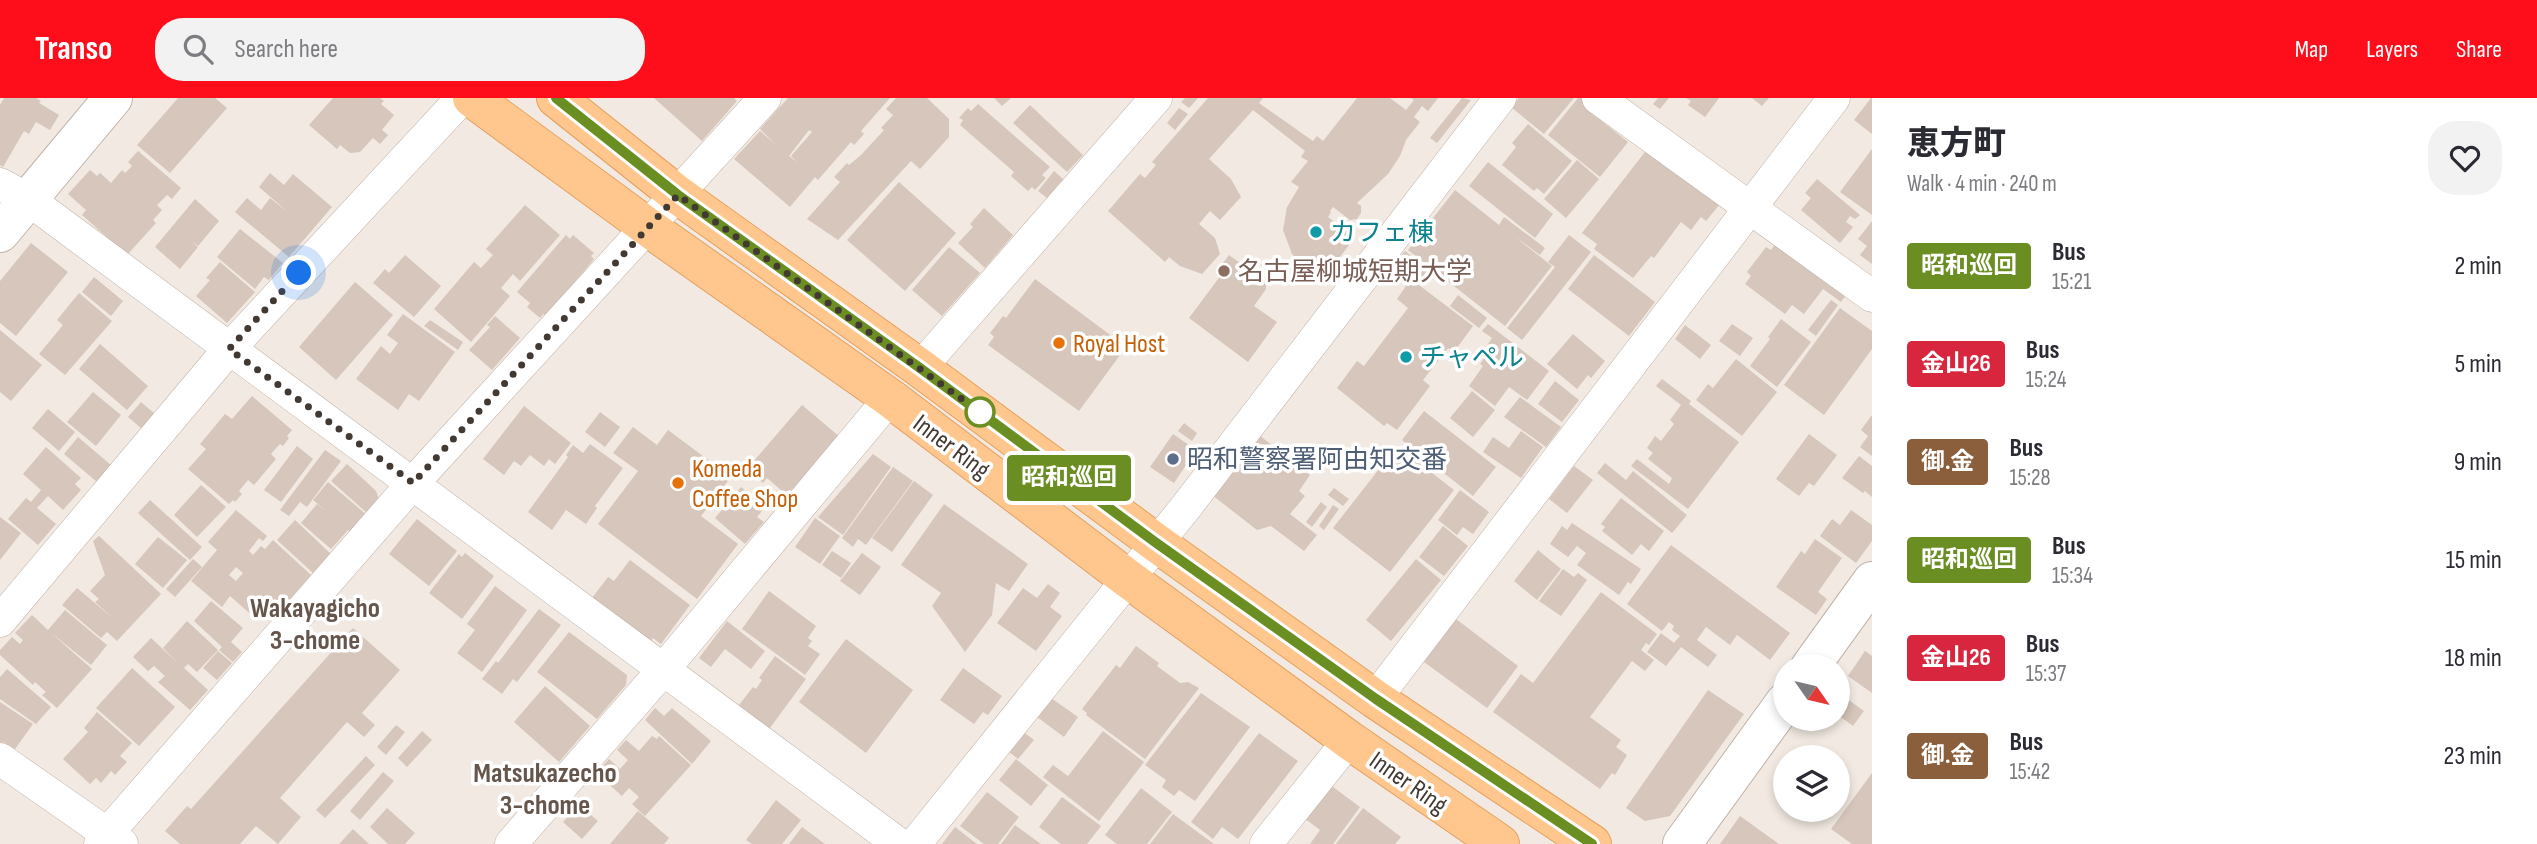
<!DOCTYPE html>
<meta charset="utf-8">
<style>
body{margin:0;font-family:"Sofia Sans Condensed","Noto Sans JP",sans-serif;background:#f2f2f3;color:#2b2b33;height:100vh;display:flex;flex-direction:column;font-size:26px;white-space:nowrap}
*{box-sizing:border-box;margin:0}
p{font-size:23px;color:#7c7c81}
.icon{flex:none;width:38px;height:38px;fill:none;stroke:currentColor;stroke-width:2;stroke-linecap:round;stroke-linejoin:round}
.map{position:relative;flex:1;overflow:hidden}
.drawer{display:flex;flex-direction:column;background:#fff;width:665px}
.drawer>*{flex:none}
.badge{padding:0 14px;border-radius:5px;font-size:24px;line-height:46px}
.needle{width:46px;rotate:124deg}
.tools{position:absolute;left:1773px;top:556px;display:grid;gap:14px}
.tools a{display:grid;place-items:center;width:77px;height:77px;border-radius:50%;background:#fff;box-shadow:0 4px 10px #0003;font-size:35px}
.you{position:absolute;width:35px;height:35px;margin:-18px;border:5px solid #fff;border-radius:50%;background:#1a73e8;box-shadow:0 0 0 10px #1a73e833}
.map>.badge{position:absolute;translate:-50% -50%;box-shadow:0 0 0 4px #fff}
.round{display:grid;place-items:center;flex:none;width:74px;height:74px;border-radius:28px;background:#f2f2f3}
.overview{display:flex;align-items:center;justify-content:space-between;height:119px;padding:0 35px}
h1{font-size:33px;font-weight:800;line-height:52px}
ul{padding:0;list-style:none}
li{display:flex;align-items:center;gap:21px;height:98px;padding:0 35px}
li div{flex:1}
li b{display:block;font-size:26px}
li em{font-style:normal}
li .badge{min-width:77px;font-weight:700;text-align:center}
header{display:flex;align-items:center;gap:42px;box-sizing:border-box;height:98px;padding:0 35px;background:#fe0d1b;color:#fff}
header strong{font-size:33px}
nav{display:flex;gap:38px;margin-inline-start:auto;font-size:24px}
.search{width:490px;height:63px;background:#f2f2f3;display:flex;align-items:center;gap:18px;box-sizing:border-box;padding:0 24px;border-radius:28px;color:#7c7c81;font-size:26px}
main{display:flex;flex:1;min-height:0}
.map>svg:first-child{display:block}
</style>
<header>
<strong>Transo</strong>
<div class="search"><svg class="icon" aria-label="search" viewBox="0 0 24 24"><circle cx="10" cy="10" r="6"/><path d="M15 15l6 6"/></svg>Search here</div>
<nav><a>Map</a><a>Layers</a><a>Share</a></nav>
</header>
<main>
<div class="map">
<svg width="1872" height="746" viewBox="0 0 1872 746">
<rect width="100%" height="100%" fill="#f2eae2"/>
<g fill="#d6c6bb" fill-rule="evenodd">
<path d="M4 0H36L41 3 39 5 59 17 50 32 36 24 29 36 24 33 3 69 0 67V7Z"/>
<path d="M178 0H215L227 10 170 75 137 47Z"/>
<path d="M333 0H380L384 3 381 6 394 17 382 32 388 37 380 46 373 40 360 54 350 55 340 47 337 51 309 27Z"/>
<path d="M654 0H734L737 3 702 43Z"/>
<path d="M788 0H890L861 33 864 36 854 47 851 44 818 82 815 79 790 109 734 61 760 33 776 47 760 31ZM809 32 812 34 791 58 797 64 789 58Z"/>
<path d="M896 0H927L949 21V39L920 71 911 63 838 142 807 121 840 84 834 79 847 65 849 67 861 57 884 32 881 30 893 17 886 11Z"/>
<path d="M994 0H1011L1002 8Z"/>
<path d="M1185 0H1198L1189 10 1181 4Z"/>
<path d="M1208 0H1263L1259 5 1313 43 1317 38 1323 43 1357 0H1390L1406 12 1414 2 1411 0H1438L1428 13 1422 8 1414 19 1420 24 1406 42 1400 58 1388 76 1357 105 1361 108V115L1357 121 1350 122 1333 109 1330 113 1331 114 1328 119 1355 139 1334 167 1324 160 1313 176 1292 156 1283 132 1287 109 1299 89 1291 84 1308 63 1301 59 1305 53 1253 12 1209 61 1231 81 1241 99 1220 122 1210 113 1199 126 1215 140 1220 156 1202 176 1180 168 1169 159 1165 164 1108 113 1140 76 1145 80 1156 67 1152 64Z"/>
<path d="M1462 0 1471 2 1437 45 1430 40Z"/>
<path d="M1519 0H1574L1544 36 1511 9Z"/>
<path d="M1578 0H1582L1596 12 1593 16 1628 44 1600 79 1548 37Z"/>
<path d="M1658 0H1669L1660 11 1653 6Z"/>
<path d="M1686 0H1719L1705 19 1688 7 1691 3Z"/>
<path d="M1752 0H1769L1762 8Z"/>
<path d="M1871 0H1872V36L1854 22Z"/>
<path d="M978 6 1050 69 1042 77 1046 80 1035 92 1032 89 1028 93 1011 78 1014 74 960 27 963 22 959 20 968 10 971 13Z"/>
<path d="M1030 7 1083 57 1067 74 1013 25Z"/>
<path d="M1179 10 1188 16 1175 32 1167 25Z"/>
<path d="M1528 26 1572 63 1544 96 1537 90 1534 93 1502 67 1516 49 1512 45Z"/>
<path d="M1648 50 1720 106 1706 123 1701 119 1691 132 1681 124 1654 160 1651 158 1633 180 1594 151 1597 146 1582 135Z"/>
<path d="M1872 51V117L1840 94Z"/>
<path d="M138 53 181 90 172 101 167 97 157 107 162 112 153 122 156 125 127 157 82 117 86 112 68 96 90 72 97 78 100 75 111 85 122 72 125 75 132 68 128 64Z"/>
<path d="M1577 62 1599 81 1566 120 1544 101Z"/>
<path d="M1488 64 1553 116 1535 140 1469 88Z"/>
<path d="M1054 73 1063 81 1047 100 1038 93Z"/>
<path d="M270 75 284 87 293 76 332 109 289 159 235 114 247 100 261 112 270 100 289 115 259 89Z"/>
<path d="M1817 81 1860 117 1855 121 1850 118 1846 124 1853 129 1840 145 1801 112 1811 100 1805 95Z"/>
<path d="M899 84 956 135 905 193 847 142Z"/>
<path d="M1455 92 1499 127 1504 119 1545 150 1540 157 1514 138 1552 168 1505 228 1408 152Z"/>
<path d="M195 101 219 123 198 148 190 142 198 149 180 171 155 149Z"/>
<path d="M525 107 560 137 520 183 513 176 501 190 510 198 471 244 434 211 474 164 481 170 493 157 486 151Z"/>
<path d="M984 110 1013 137 985 170 958 145 973 129 970 126Z"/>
<path d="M1872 123V166L1860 157 1867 148 1858 141Z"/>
<path d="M240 131 283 165 269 182 264 179 255 191 217 159Z"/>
<path d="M566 137 570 141 573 137 594 155 591 158 594 161 546 218 543 216 540 220 527 209 530 205 517 194Z"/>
<path d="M1569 137 1591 154 1522 242 1507 230 1555 169 1548 164Z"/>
<path d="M1778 142 1848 194 1841 204 1823 191 1804 216 1792 207 1785 216 1745 186 1751 178 1747 174 1766 149 1771 152Z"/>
<path d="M31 145 68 174 16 238 0 225V183Z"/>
<path d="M949 149 980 175 942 218 912 192Z"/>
<path d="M1405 153 1429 171 1420 183 1396 164Z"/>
<path d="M405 157 441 188 414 219 373 185 385 171 389 175Z"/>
<path d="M1229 157 1266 184V191L1254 208 1277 224 1248 264 1189 220 1227 169 1223 165Z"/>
<path d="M1594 157 1655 204 1629 238 1568 191Z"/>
<path d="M220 164 255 194 227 225 196 198 210 182 206 180Z"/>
<path d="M94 179 123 203 111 218 82 194Z"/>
<path d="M1035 181 1113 239 1110 243 1123 253 1079 313 988 247 994 239 990 235 1003 218 1006 220Z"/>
<path d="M1411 181 1473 228 1454 254 1448 250 1423 282 1430 288 1397 332 1387 325 1384 328 1337 290 1357 263 1364 268 1408 210 1397 201Z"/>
<path d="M355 184 393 217 336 282 299 249Z"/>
<path d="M79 195 112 223 65 277 39 256 63 227 57 222Z"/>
<path d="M1458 197 1487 220 1479 230 1450 208Z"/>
<path d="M1831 202 1838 207 1816 238 1808 232Z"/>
<path d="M1840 210 1872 233V251L1824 317 1784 287Z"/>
<path d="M403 216 455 254 419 303 409 296 398 312 356 281 381 248 390 256 398 245 387 237Z"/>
<path d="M495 218 520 240 492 272 469 252 490 229 487 227Z"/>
<path d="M1781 221 1811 244 1777 289 1750 268 1770 241 1768 239Z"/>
<path d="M430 222 463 244 458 252 424 228Z"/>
<path d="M1488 226 1549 273 1527 302 1509 289 1495 308 1469 288 1483 268 1480 266 1488 255 1484 252 1492 240 1482 233Z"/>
<path d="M1732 226 1753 240 1740 258 1719 243Z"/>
<path d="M1685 227 1711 247 1700 261 1675 241Z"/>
<path d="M0 232 42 267 11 303 0 294Z"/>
<path d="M1573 236 1605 263 1591 280 1588 277 1577 291 1547 266Z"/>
<path d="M100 246 148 288 127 312 79 271Z"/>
<path d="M1736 261 1777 294 1742 338 1696 302 1708 286 1713 290Z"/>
<path d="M1662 281 1691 303 1689 306 1739 344 1688 411 1631 368 1637 361 1669 386 1672 380 1648 361 1653 355 1647 350 1655 338 1661 343 1674 326 1670 322 1681 307 1656 288Z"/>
<path d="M1555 283 1579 302 1562 324 1538 306Z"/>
<path d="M1472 293 1495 312 1473 339 1450 320Z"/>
<path d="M93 294 121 317 96 348 67 324Z"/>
<path d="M252 298 292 332 287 338 289 340 283 348 280 346 271 356 276 361 254 387 248 382 239 393 242 396 235 404 233 402 229 406 188 371 206 351 200 346 225 316 232 321Z"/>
<path d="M1520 299 1561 329 1546 349 1504 319Z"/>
<path d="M141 304 155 316 142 331 128 319Z"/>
<path d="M802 307 840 339 789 399 767 380 763 385 747 371Z"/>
<path d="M524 308 571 345 555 366 549 361 544 368 530 357 521 368 514 363 504 377 483 361Z"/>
<path d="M48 311 75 334 59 353 32 330Z"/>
<path d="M1424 313 1496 369 1473 398 1402 342Z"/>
<path d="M600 314 620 329 605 349 585 334Z"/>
<path d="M1872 317V358L1860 349 1868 338 1861 332Z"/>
<path d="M1184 325 1197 335 1192 343 1178 333Z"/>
<path d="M633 329 657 347 668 332 731 379 701 418 738 446 697 501 598 426 638 373 613 355Z"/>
<path d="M1521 333 1543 349 1521 380 1483 354 1493 339 1509 350Z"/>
<path d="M1173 336 1196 352 1174 385 1150 369Z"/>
<path d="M1809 336 1837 357 1814 388 1809 385 1799 398 1776 381Z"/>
<path d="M1259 337 1310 377 1299 393 1305 398 1290 416 1317 437 1304 453 1271 428 1257 432 1212 397Z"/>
<path d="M78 339 111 367 97 384 64 356Z"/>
<path d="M590 346 623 370 595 408 597 410 586 426 566 412 552 432 528 414 568 359 566 357 573 347 583 355Z"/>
<path d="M297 348 313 361 281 404 264 392Z"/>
<path d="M1397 348 1454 392 1390 474 1333 430Z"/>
<path d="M46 349 81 380 75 386 81 392 63 412 48 398 37 410 56 426 38 447 8 421 26 400 31 404 41 392 23 376Z"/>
<path d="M325 352 341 363 307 409 300 404 289 418 280 412Z"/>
<path d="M873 356 891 369 843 437 818 419Z"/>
<path d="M1859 358 1872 368V399L1865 393 1863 395 1842 380Z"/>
<path d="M1605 365 1626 382 1633 373 1687 417 1672 435 1597 375Z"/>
<path d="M347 366 376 393 379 402 367 415 331 383Z"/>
<path d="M1574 368 1593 382 1567 415 1549 401Z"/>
<path d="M893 369 913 383 866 447 858 441 853 449 842 440Z"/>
<path d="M914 383 933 397 892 454 872 440Z"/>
<path d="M328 384 367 417 351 435 348 432 331 451 301 425 317 406 326 413 313 402Z"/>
<path d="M201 387 226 409 197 439 174 417Z"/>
<path d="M741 389 765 409 757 419 764 424 745 446 715 420Z"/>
<path d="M1334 390 1349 401 1343 408 1328 397Z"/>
<path d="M1460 392 1489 414 1473 436 1463 429 1457 437 1438 422Z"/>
<path d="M1621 400 1664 433 1649 453 1641 446 1632 457 1602 433 1605 429 1601 426Z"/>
<path d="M150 402 202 449 190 462 138 415Z"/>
<path d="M1321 404 1327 409 1312 429 1306 424Z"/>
<path d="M944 406 1028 466 1009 493 996 485 992 517 965 554 932 508 941 495 901 467Z"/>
<path d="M1333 407 1339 411 1324 432 1319 428Z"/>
<path d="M236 412 267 438 263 443 259 440 249 453 253 457 261 448 265 451 273 442 311 477 282 510 278 507 264 522 260 518 257 522 230 498 222 509 191 483 217 452 208 444ZM236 469 243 475 236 483 229 477Z"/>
<path d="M1851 412 1872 427V443L1856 465 1820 438 1832 421 1840 427Z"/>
<path d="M0 419 21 435 0 462Z"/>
<path d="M815 420 840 438 820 466 795 449Z"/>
<path d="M417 421 457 453 429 488 389 456Z"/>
<path d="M295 422 331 456 313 475 277 442Z"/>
<path d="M1572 425 1641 471 1631 486 1628 484 1619 497 1577 467 1586 455 1577 448 1568 459 1550 446 1562 428 1567 432Z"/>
<path d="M1443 428 1468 448 1444 478 1419 459Z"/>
<path d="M99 438 161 496 117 543 107 534 101 540 62 507 77 490 115 522 95 504 99 501 90 493 105 477 93 443Z"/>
<path d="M158 439 187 462 163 490 135 466Z"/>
<path d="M1815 441 1842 460 1818 494 1827 501 1816 517 1776 489 1801 453 1805 456Z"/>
<path d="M1671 447 1790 535 1770 562 1737 537 1730 547 1706 529 1697 542 1717 557 1708 569 1681 549 1666 568 1647 554 1661 535 1674 545 1680 538 1672 532 1674 528 1669 524 1662 533 1627 506Z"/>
<path d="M1538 452 1561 471 1537 502 1514 483Z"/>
<path d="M832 453 851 465 841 480 822 467Z"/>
<path d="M465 455 494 478 462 521 429 495 459 456 462 459Z"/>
<path d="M862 455 881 469 860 497 840 483Z"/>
<path d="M193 461 202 469 175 499 166 491Z"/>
<path d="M1416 461 1441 482 1391 543 1366 522Z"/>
<path d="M630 462 690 507 661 546 653 540 647 548 589 504 608 479 614 483Z"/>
<path d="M1563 471 1574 479 1578 475 1587 482 1561 518 1539 503Z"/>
<path d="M1048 486 1060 495 1050 509 1062 518 1036 553 997 525 1023 490 1037 500Z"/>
<path d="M495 488 527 512 482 574 457 555 475 532 467 526Z"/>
<path d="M769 493 816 528 808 540 812 543 808 548 820 556 805 577 742 531Z"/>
<path d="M1601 494 1657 536 1649 547 1646 545 1641 552 1654 562 1645 573 1632 563 1590 619 1621 642 1616 649 1627 657 1615 677 1612 675 1600 691 1493 614 1521 576 1533 585Z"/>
<path d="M211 503 243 530 231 544 242 554 233 564 219 552 222 549 194 523Z"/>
<path d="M539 511 561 527 517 584 513 581 502 596 482 581 496 563 498 565Z"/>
<path d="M65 512 107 547 91 567 50 534 92 571 57 610 42 597 46 594 35 584 33 587 0 557V552L12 539 20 546 23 542 15 535 32 517 48 532Z"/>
<path d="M1456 521 1518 568 1487 610 1424 564Z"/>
<path d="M187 523 218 552 197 574 188 566 184 570 208 592 190 612 158 584 165 578 154 568 148 573 133 559 151 540 179 566 163 550Z"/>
<path d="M727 523 765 553 751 571 725 551 711 569 699 560Z"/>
<path d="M353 530 400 572 362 615 375 627 364 639 347 624 280 700 301 719 278 746 256 728 240 746H180L165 733 187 708 191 711Z"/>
<path d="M569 534 627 577 626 587 597 621 537 574Z"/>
<path d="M846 541 913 592 866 655 799 604Z"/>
<path d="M1136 548 1159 565 1157 568 1180 585 1188 584 1199 590 1145 661 1086 617 1087 615 1082 611 1116 567 1120 570Z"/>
<path d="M218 553 232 565 217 582 203 570Z"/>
<path d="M1865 553 1872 558V595L1848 578Z"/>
<path d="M775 558 806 581 767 634 736 611 753 589 756 591 762 582 759 580Z"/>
<path d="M132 570 175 609 139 648 96 610Z"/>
<path d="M963 570 1002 598 988 617 983 614 974 626 940 602Z"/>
<path d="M7 571 51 609 36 626 0 601V579Z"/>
<path d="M545 588 590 628 559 664 514 624Z"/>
<path d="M1708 592 1744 616 1670 718 1645 723 1626 710Z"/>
<path d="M1838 594 1864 613 1853 628 1838 617Z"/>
<path d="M1201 595 1250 629 1195 703 1179 692 1174 698 1162 689 1166 682 1145 667Z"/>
<path d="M1051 600 1078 619 1064 639 1037 619Z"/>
<path d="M0 604 33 626 15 651 3 644 2 646 0 644Z"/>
<path d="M655 610 664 618 672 610 711 643 692 666 645 622Z"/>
<path d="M97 614 132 645 120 658 127 664 115 677 111 673 101 685 96 680 90 686 63 661 88 634 84 630Z"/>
<path d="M396 627 405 634 386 657 377 649Z"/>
<path d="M422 633 432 642 407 669 398 660Z"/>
<path d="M1103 633 1144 664 1099 723 1043 679 1053 667 1068 678Z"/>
<path d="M1025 635 1034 642 1018 661 1009 654Z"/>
<path d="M1259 635 1298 663 1238 741 1222 729 1213 741 1191 724Z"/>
<path d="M652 638 657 641 659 638 691 667 645 718 632 706 639 699 629 690 622 698 596 675 609 661 620 671 628 662 617 652 626 642 639 653Z"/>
<path d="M366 658 375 667 325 720 316 712Z"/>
<path d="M1016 661 1048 687 1031 708 999 682Z"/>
<path d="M383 674 394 683 360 722 350 713Z"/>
<path d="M1872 675V746H1852L1831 731Z"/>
<path d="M1329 686 1360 709 1333 746H1310L1320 732 1304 720Z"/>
<path d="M1141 690 1172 714 1147 746H1117L1105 737Z"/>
<path d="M987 694 1019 719 998 746H984L960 728Z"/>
<path d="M1062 699 1101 728 1087 746H1061L1039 729Z"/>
<path d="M776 702 801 722 782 746H752L746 742Z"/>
<path d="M579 707 598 723 582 741 563 724Z"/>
<path d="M387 710 415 735 405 746H388L370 729Z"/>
<path d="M1363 710 1401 739 1395 746H1336Z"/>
<path d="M638 713 669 740 664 746H610Z"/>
<path d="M1173 716 1214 746H1150Z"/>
<path d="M1740 718 1779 746H1720Z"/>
<path d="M1015 727 1041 746H1001Z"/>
<path d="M802 729 825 746H789Z"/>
<path d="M955 729 977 746H942Z"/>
<path d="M353 731 369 746H339Z"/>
</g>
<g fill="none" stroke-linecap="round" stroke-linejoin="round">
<g stroke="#c0b2a8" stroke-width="33">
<g id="minor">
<path d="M1598 0 1872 198"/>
<path d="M0 86 29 102 899 746"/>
<path d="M920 270 1156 0"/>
<path d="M0 523 229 251 462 0"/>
<path d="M1375 601 1834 0"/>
<path d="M0 661 122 746"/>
<path d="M100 746 107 736 413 385 765 0"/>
<path d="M511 746 663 572 890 300"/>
<path d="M915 746 1186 409 1500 0"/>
<path d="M1266 746 1349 642"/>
</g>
</g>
<g stroke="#c0b2a8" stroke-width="40">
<g id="tertiary">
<path d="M0 135 113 0"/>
<path d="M1810 569 1872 483"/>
<path d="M1682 746 1785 604"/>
</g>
</g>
<g stroke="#e5a05d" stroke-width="40">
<g id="primary">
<path d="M472 0 649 130 890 300 1127 480 1349 642 1500 746"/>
<path d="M556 0 678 97 920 270 1155 444 1375 601 1592 746"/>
</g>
</g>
<use href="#minor" stroke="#fff" stroke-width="32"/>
<use href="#tertiary" stroke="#fff" stroke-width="38"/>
<use href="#primary" stroke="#ffc78e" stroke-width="38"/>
</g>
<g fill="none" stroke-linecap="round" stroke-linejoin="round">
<g stroke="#fff" stroke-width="16">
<path id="line" d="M556 0 678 97 920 270 1155 444 1376 601 1592 746"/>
</g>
<use href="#line" stroke="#6b8e23" stroke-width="10"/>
<path stroke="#433933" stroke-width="7" stroke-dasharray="0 12.6" d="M299 175 229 251 413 385 678 97 984 317 980 314"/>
</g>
<g fill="#0f9aa8" stroke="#fff" stroke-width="2.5">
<circle cx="1316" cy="134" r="7"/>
<circle cx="1406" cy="259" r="7"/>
</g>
<circle fill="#8d6e63" stroke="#fff" stroke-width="2.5" cx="1224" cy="173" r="7"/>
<g fill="#e8710a" stroke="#fff" stroke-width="2.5">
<circle cx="1059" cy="245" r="7"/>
<circle cx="678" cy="385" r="7"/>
</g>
<circle fill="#fff" stroke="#6b8e23" stroke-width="3.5" cx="980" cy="314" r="14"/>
<circle fill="#5c6f8a" stroke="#fff" stroke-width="2.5" cx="1173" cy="361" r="7"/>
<g text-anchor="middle" stroke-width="7" stroke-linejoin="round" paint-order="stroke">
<g font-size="26" fill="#0d838f" stroke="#fff" text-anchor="start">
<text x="1330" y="143">カフェ棟</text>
<text x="1420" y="268">チャペル</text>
</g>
<g font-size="26" fill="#785e54" stroke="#fff" text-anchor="start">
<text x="1238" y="182">名古屋柳城短期大学</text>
</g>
<g font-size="26" fill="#c56008" stroke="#fff" text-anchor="start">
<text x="1073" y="254">Royal Host</text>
<text x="692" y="379">Komeda<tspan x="692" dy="30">Coffee Shop</tspan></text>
</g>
<g font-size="26" fill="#433933" stroke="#fff">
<text transform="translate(952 348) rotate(37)" y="9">Inner Ring</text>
<text transform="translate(1409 684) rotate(35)" y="9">Inner Ring</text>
</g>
<g font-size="26" fill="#4e5e75" stroke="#fff" text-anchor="start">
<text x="1187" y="370">昭和警察署阿由知交番</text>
</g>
<g font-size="28" font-weight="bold" fill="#66554a" stroke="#fff">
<text x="315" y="519">Wakayagicho<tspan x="315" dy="32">3-chome</tspan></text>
<text x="545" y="684">Matsukazecho<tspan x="545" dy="32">3-chome</tspan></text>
</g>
</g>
</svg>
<div class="tools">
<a><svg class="needle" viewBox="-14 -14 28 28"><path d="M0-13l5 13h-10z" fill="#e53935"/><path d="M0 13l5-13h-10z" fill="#7c7c81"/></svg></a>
<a><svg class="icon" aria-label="layers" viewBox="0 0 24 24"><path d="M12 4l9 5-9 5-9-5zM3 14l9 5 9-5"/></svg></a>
</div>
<div class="you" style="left:299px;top:175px"></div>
<b class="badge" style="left:1069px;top:380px;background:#6b8e23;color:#fff">昭和巡回</b>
</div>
<section class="drawer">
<div class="overview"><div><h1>恵方町</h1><p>Walk · 4 min · 240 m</p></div><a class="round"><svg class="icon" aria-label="heart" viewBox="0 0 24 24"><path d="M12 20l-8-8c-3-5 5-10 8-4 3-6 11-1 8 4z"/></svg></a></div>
<ul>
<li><span class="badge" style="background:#6b8e23;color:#fff">昭和巡回</span><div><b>Bus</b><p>15:21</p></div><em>2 min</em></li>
<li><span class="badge" style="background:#d7263d;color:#fff">金山26</span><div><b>Bus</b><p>15:24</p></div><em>5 min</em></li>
<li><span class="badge" style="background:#8b5e3c;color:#fff">御.金</span><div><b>Bus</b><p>15:28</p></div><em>9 min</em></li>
<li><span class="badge" style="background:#6b8e23;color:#fff">昭和巡回</span><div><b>Bus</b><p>15:34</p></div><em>15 min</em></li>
<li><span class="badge" style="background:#d7263d;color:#fff">金山26</span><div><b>Bus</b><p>15:37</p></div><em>18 min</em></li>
<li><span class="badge" style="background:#8b5e3c;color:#fff">御.金</span><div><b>Bus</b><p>15:42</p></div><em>23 min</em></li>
</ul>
</section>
</main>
